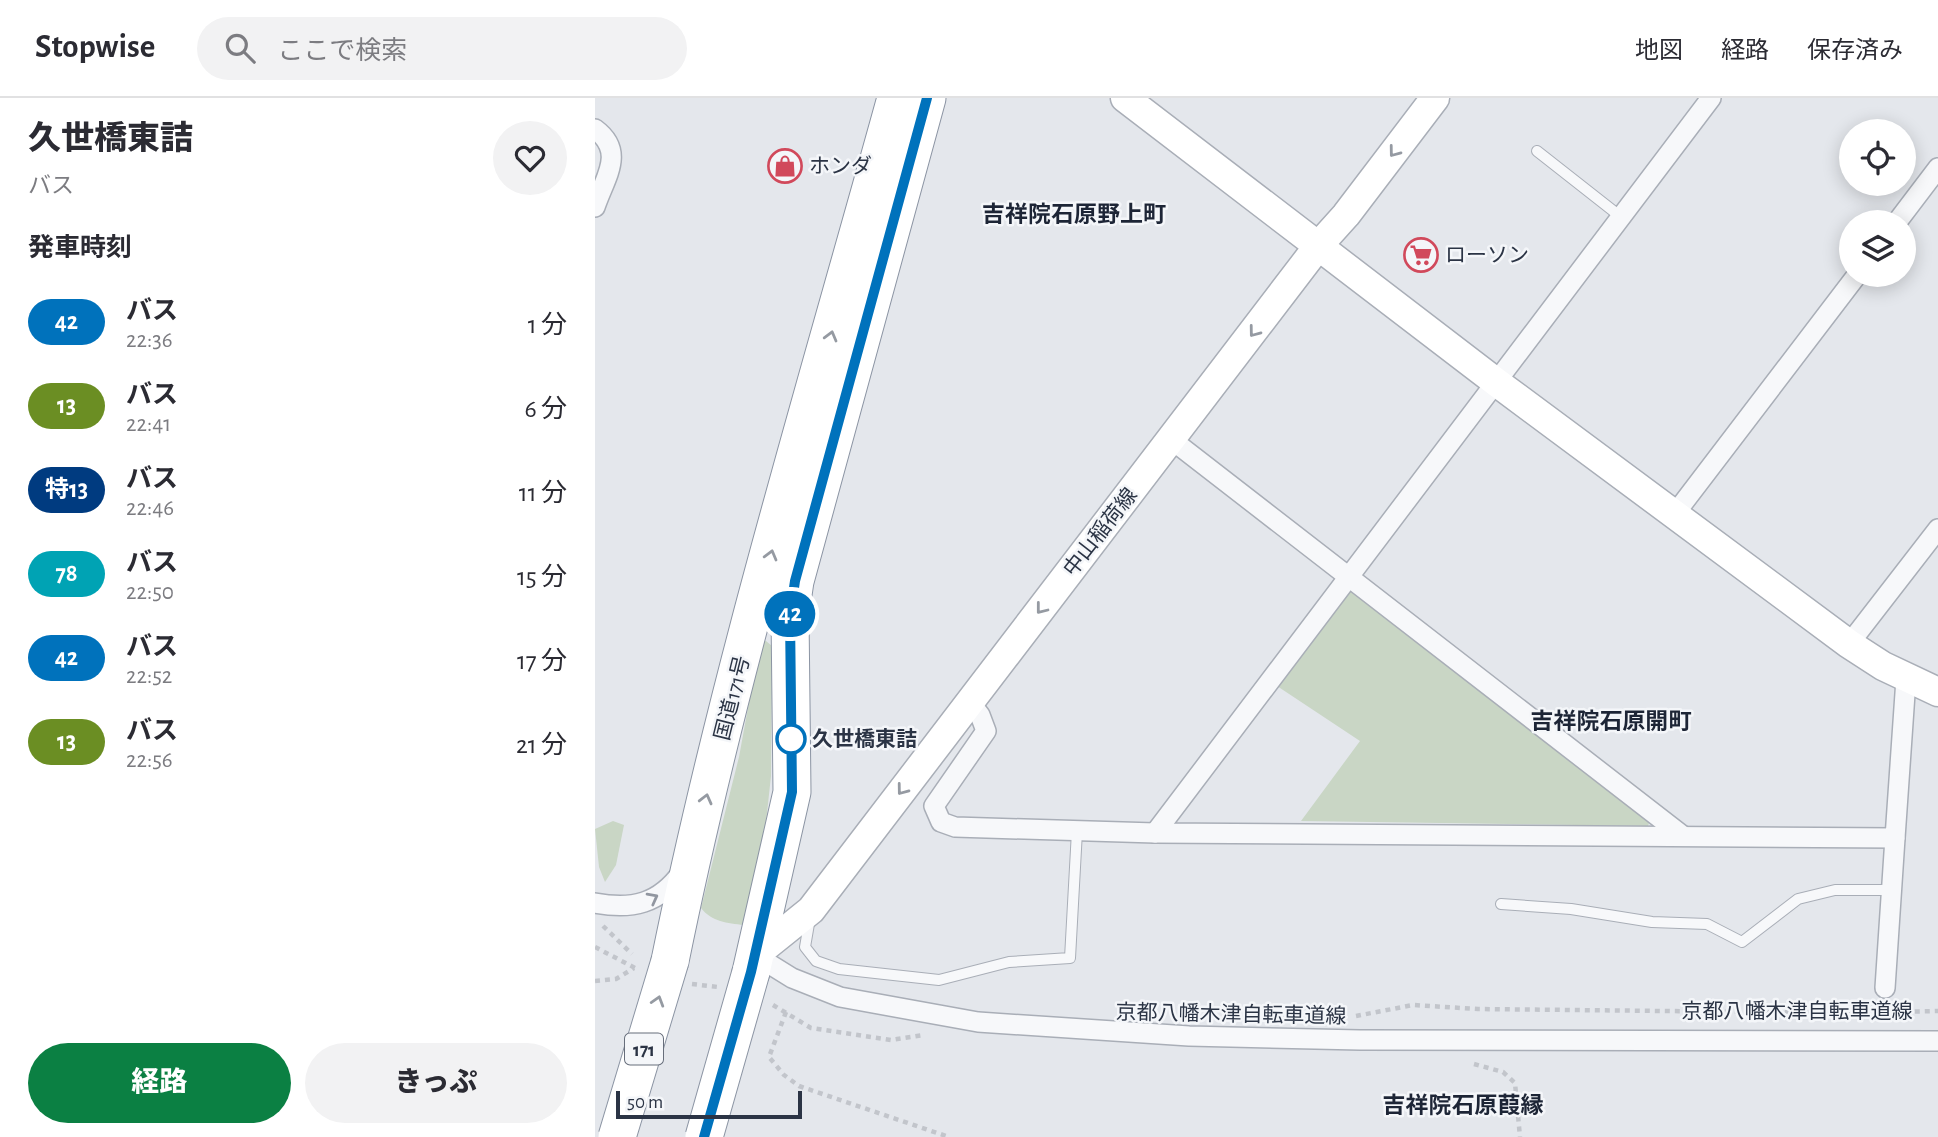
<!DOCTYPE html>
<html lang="ja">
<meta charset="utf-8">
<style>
body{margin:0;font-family:"Alegreya Sans","Noto Sans JP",sans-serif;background:#f2f2f3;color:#2b2b33;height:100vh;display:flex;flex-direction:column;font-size:26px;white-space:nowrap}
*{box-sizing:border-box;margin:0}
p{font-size:23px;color:#7c7c81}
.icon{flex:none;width:38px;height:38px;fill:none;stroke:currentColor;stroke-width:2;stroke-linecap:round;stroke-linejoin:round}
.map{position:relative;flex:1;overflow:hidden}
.drawer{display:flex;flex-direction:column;background:#fff;width:595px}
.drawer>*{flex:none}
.badge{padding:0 14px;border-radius:23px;font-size:24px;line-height:46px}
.controls{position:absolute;left:1244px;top:21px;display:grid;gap:14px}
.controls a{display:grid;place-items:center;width:77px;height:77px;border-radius:50%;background:#fff;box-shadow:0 4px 18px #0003;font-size:35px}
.scale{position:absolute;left:21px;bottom:18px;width:186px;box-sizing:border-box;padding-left:7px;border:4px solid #2b3445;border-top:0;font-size:19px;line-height:24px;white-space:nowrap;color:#2b3445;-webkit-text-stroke:5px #f4f6f9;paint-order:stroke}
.map>.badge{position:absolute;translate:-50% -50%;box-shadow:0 0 0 4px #fff}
h2{padding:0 28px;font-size:26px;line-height:63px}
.round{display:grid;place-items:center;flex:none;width:74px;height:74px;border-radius:37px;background:#f2f2f3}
.headline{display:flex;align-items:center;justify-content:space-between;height:119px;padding:0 28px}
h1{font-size:33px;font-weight:800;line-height:52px}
.primary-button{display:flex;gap:14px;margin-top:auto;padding:14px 28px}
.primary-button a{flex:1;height:80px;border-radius:42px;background:#0b8043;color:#fff;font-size:28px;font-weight:800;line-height:80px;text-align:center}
.primary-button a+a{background:#f2f2f3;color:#2b2b33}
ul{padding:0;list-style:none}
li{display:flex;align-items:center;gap:21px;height:84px;padding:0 28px}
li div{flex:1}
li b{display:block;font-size:26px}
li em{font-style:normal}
li .badge{min-width:77px;font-weight:700;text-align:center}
header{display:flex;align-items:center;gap:42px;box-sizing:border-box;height:98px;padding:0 35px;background:#fff;border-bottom:2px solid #e1e1e2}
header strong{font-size:33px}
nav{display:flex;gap:38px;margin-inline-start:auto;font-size:24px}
.search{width:490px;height:63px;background:#f2f2f3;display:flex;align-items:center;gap:18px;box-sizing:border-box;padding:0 24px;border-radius:38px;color:#7c7c81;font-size:26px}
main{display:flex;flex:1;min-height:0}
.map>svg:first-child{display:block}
</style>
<header>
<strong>Stopwise</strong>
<div class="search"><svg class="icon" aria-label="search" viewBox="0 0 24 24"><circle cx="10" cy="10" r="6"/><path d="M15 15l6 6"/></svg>ここで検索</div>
<nav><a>地図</a><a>経路</a><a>保存済み</a></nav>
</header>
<main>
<section class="drawer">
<div class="headline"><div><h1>久世橋東詰</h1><p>バス</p></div><a class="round"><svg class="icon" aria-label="heart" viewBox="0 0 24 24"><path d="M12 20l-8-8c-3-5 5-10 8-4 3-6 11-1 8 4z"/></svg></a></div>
<h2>発車時刻</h2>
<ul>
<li><span class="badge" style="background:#0072bc;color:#fff">42</span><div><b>バス</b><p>22:36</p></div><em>1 分</em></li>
<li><span class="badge" style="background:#6b8e23;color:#fff">13</span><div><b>バス</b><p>22:41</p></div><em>6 分</em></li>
<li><span class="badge" style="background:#003b80;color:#fff">特13</span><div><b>バス</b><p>22:46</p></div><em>11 分</em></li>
<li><span class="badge" style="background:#00a3b4;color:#fff">78</span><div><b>バス</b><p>22:50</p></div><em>15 分</em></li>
<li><span class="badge" style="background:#0072bc;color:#fff">42</span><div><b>バス</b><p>22:52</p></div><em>17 分</em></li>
<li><span class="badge" style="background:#6b8e23;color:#fff">13</span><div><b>バス</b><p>22:56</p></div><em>21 分</em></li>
</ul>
<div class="primary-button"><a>経路</a><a>きっぷ</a></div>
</section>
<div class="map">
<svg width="1343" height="1039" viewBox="0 0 1343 1039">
<rect width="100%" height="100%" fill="#e4e7ec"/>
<g fill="#c9d6c5">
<path d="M753 492 761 494 1055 722 1053 728 706 723 765 643 682 588Z"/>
<path d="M171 543 177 548 176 678 167 761 149 827C132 825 117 824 106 810L144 659 165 544Z"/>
<path d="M18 723 29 727 21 767 10 784 4 769 0 731Z"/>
</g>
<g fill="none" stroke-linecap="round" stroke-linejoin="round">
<g stroke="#a9aeb7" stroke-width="12">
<g id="lane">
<path d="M942 53 1026 119"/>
<path d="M906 806 976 811 1057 824 1112 826 1147 844 1203 801 1240 792H1297"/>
<path d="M215 820 210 849 221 863 244 871 344 882 414 864 475 860 482 733"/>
</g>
</g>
<g stroke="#a9aeb7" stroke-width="22">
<g id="street">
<path d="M0 31C31 54 10 79 0 109"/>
<path d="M1302 124 1343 70"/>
<path d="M577 342 1088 738"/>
<path d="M1079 417 1262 177"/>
<path d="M1254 546 1343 431"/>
<path d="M374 603 385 617 391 633 339 708 346 724 360 729 560 735 1300 740 1311 581"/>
<path d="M560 735 1116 0"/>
<path d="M0 805C37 812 64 806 87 774"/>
<path d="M160 857 197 880 245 899 383 924 594 938 765 942 1343 943"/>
<path d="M1290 890 1300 740"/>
</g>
</g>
<g stroke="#a9aeb7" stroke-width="31">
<g id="secondary">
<path d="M530 0 901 284 1254 546 1288 568 1343 594"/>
<path d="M160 857 216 812 724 147 751 117 840 0"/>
</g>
</g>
<g stroke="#8b94a3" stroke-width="39">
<g id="highway">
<path d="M75 863C134 572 222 286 301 0"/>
<path d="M156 874 197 694 195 517 200 483 332 0"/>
</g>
</g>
<g stroke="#c2c5cb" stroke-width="4.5" stroke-dasharray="5 5" stroke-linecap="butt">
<path d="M8 828 37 856"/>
<path d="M0 849 42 871"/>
<path d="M0 883 21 881 39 870"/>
<path d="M97 886 123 889"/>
<path d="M178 907 216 930 296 942 329 937"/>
<path d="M191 914 174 959 189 977 204 988 354 1039"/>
<path d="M761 918 818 907 883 911 1258 915 1343 913"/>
<path d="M879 966 908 974 920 985 925 1039"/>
</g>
<use href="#lane" stroke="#f7f8fa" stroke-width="10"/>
<use href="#street" stroke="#f7f8fa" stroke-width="19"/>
<use href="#secondary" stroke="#fff" stroke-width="28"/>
<use href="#highway" stroke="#fff" stroke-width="37"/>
<g stroke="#8b94a3" stroke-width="39" stroke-linecap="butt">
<g id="highway-bridge">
<path d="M22 1039 75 863"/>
<path d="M109 1039 156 874"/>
</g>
</g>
<use href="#highway-bridge" stroke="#fff" stroke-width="37"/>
</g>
<defs><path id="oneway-chevron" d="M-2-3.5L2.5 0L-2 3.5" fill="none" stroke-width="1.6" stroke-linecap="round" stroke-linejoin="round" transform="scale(1.75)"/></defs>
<g stroke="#959aa2">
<use href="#oneway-chevron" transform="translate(799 54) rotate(127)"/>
<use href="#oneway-chevron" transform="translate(659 234) rotate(127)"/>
<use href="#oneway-chevron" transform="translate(236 238) rotate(-75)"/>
<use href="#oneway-chevron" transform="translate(176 457) rotate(-75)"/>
<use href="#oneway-chevron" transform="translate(446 511) rotate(128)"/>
<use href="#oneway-chevron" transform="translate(307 692) rotate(127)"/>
<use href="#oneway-chevron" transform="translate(111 701) rotate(-76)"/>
<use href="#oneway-chevron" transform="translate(63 903) rotate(-73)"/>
</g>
<use stroke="#9196a0" href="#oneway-chevron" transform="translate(58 800) rotate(-28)"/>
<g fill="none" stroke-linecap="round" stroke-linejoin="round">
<g stroke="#fff" stroke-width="16">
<path id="line" d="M109 1039 156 874 197 694 195 517 200 483 332 0"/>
</g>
<use href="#line" stroke="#0072bc" stroke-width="10"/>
</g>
<defs>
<g id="shop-ring" transform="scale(1.75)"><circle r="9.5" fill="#f4f6f9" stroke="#d1495b" stroke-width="1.5"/><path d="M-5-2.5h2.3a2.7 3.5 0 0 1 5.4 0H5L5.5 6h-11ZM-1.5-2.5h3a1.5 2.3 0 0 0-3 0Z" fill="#d1495b"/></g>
<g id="supermarket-ring" transform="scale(1.75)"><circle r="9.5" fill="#f4f6f9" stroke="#d1495b" stroke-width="1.5"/><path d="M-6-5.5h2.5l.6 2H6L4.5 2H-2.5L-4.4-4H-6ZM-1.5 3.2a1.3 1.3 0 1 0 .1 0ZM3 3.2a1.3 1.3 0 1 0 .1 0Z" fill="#d1495b"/></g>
</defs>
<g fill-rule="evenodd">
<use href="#shop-ring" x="190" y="68"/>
<use href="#supermarket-ring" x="826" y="157"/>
</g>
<circle fill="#fff" stroke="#0072bc" stroke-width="3.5" cx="196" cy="641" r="14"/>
<g text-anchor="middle" stroke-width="5" stroke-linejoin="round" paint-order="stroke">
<rect fill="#f4f6f9" stroke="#676e7b" stroke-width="2" x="30" y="935.5" width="38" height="31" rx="5"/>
<g font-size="19" font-weight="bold" fill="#2b3445">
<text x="49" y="958">171</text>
</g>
<g font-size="21" fill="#2b3445" stroke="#f4f6f9" text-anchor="start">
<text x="214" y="75">ホンダ</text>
<text x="850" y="164">ローソン</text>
</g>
<g font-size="21" fill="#2b3445" stroke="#f4f6f9">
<text transform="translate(505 434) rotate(-52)" y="7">中山稲荷線</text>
<text transform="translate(137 600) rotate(-76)" y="7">国道171号</text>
<text x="1202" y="920">京都八幡木津自転車道線</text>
<text transform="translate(636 916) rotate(1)" y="7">京都八幡木津自転車道線</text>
</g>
<g font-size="21" font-weight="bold" fill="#2b3445" stroke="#f4f6f9" text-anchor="start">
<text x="217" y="648">久世橋東詰</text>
</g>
<g font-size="23" font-weight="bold" fill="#1d2536" stroke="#f4f6f9">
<text x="479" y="124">吉祥院石原野上町</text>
<text x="1016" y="631">吉祥院石原開町</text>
<text x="868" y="1015">吉祥院石原葭縁</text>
</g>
</g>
</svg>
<div class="controls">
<a><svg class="icon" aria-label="locate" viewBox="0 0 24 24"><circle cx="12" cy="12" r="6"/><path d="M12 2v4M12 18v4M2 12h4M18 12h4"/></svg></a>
<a><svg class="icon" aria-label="layers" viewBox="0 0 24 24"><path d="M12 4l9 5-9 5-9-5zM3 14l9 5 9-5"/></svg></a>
</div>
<div class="scale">50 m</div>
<b class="badge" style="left:195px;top:516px;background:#0072bc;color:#fff">42</b>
</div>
</main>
